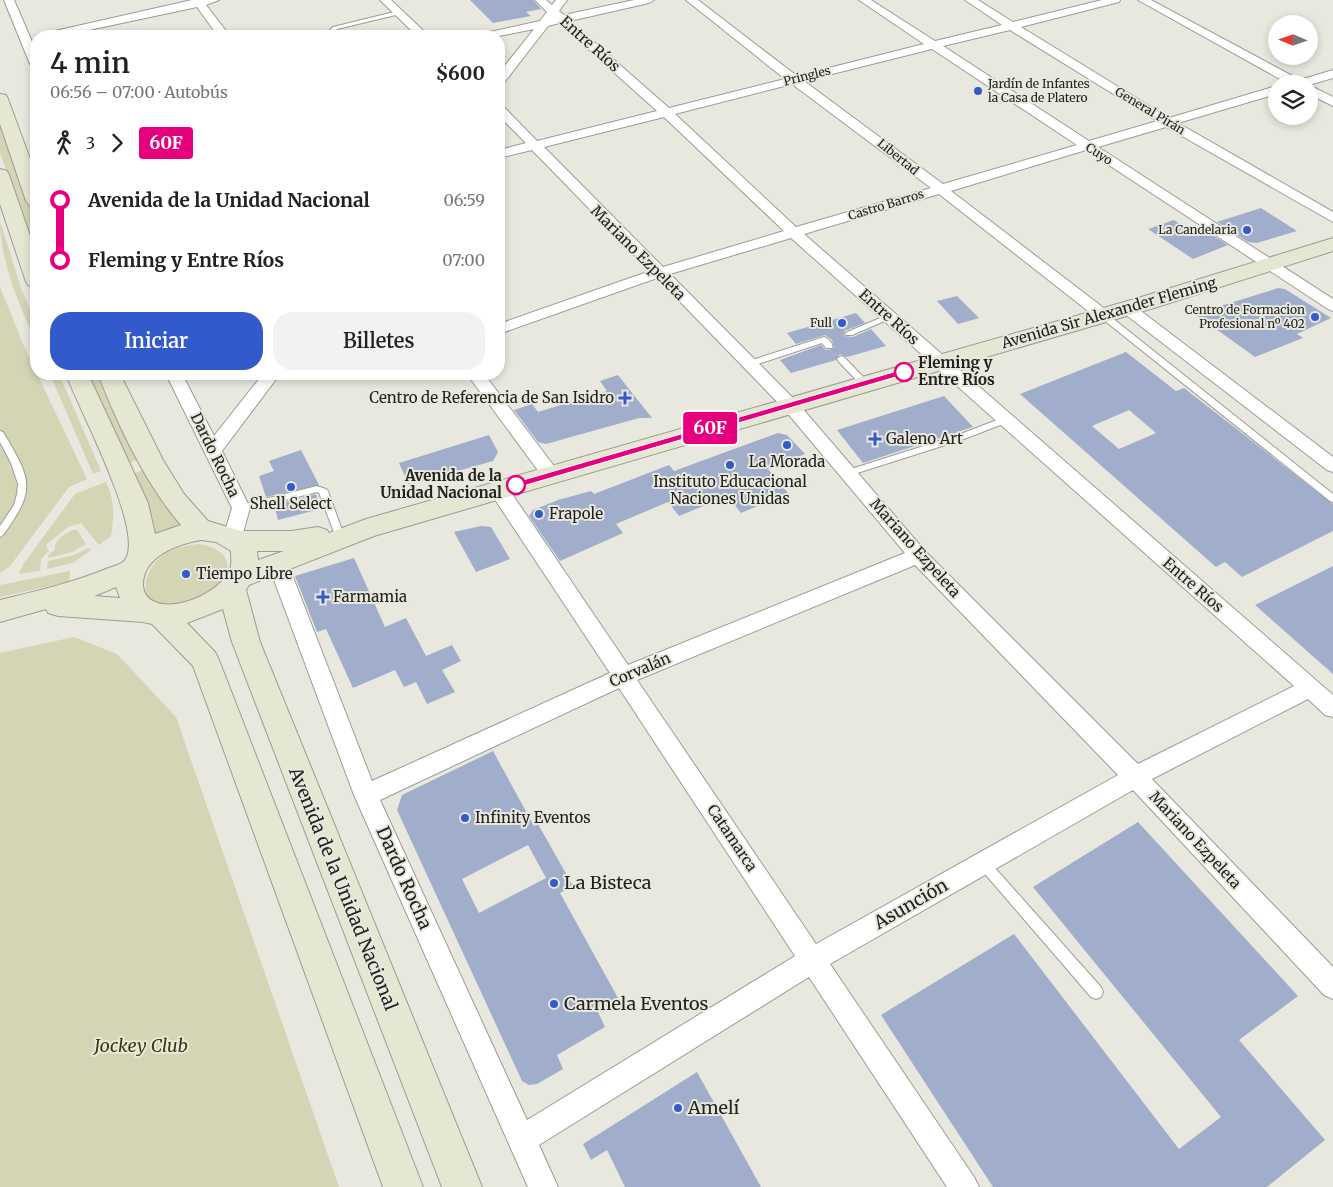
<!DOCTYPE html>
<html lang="es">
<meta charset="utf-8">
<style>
body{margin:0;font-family:Merriweather,serif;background:#f2f2f2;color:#222;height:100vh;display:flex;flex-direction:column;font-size:19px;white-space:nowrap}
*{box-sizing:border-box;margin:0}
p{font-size:16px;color:#767676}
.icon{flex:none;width:28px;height:28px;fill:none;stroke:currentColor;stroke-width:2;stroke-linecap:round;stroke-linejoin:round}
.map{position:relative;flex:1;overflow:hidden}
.details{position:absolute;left:30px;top:30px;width:475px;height:350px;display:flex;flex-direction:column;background:#fff;border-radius:20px;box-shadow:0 2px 8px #0003}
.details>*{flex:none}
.badge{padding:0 10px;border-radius:4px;font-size:18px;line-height:32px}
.needle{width:32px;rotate:272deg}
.buttons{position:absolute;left:1268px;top:15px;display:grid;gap:10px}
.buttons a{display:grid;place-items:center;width:50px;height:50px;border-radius:50%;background:#fff;box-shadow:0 2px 8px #0003;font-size:25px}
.map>.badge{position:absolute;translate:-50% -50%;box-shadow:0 0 0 2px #fff}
.legs{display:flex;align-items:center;gap:8px;height:55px;padding:0 20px;font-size:16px}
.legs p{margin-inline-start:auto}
.head{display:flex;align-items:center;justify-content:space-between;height:85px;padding:0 20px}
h1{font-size:28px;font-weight:600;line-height:38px}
.cta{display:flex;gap:10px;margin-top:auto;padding:10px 20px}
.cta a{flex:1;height:58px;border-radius:20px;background:#335aca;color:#fff;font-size:20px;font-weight:600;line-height:58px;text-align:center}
.cta a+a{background:#f2f2f2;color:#222}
ul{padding:0 20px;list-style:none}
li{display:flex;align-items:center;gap:18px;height:60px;font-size:19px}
li i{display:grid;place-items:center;width:8px;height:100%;margin:0 6px;background:currentColor}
li i::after{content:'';width:12px;height:12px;margin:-6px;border:4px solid;border-radius:50%;background:#fff}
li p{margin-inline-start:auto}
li:first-child i{background:linear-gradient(#0000 50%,currentColor 0)}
li:last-child i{background:linear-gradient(currentColor 50%,#0000 0)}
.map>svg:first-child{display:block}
</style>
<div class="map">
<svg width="1333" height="1187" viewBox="0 0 1333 1187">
<rect width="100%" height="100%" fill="#e8e8df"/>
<g fill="#d3d5b5">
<path d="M0 122 36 224V254L0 153Z"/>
<path d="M0 221 21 288 36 324V343C20 306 0 262 0 221Z"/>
<path d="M0 287 24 346 87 479 69 487 10 566 0 573Z"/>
<path d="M50 374H59L101 471 93 474Z"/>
<path d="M86 374H101L143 458 129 463Z"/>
<path d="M146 469 190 524 148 541 150 508 135 473Z"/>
<path d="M106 482C115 500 114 517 111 536L99 545 81 523 68 527 48 543 46 546 49 551 41 559 40 571 19 574 24 563 75 494Z"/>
<path d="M72 530H77L86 544 72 552 49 558 48 555 55 550C54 539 64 535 72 530Z"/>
<path d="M200 544C247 553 226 591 194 603 187 605 178 604 171 605 138 607 140 574 161 557 172 548 186 545 200 544Z"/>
<path d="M88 548 91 550 73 563 47 569 48 561 74 555Z"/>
<path d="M70 571 69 582 0 597V585Z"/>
<path d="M74 637 117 654 176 717 339 1187H0V653Z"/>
</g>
<g fill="#a1aecb" fill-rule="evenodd">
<path d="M470 0H533L541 9 526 12 531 16 493 23Z"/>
<path d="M1261 208 1297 231 1257 243 1248 242 1217 222Z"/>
<path d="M1174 220 1190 231 1200 227 1228 245 1193 259 1148 229Z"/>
<path d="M1278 288 1285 289 1331 318 1297 334 1303 338 1255 357 1195 314Z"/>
<path d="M957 296 979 318 958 324 937 301Z"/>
<path d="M856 313 865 323 844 331V336L853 337 871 329 886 346 847 357 840 354 836 360 791 373 780 360 821 345 826 350 833 349 834 347 832 340 825 335 796 344 787 333Z"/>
<path d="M1126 352 1176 391 1184 388 1333 504V531L1242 577 1225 562 1216 567 1020 394ZM1129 410 1156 433 1119 449 1092 426Z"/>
<path d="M618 375 652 418H639L546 444 538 442 514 410 532 404 538 412 607 391 600 381Z"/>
<path d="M944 396 973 427 863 463 837 430Z"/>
<path d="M778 433 787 435 805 454 768 469 788 493 741 513 728 496 679 516 668 502 616 524 623 533 560 561 529 516 533 510 558 500 591 491 594 494 669 465 674 471Z"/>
<path d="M489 435 498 452 493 461 409 485 399 463Z"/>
<path d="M301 450 319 485 266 497 259 476 274 471 269 461Z"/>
<path d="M316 494 320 509 278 520 274 505Z"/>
<path d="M481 526 491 527 510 559 476 572 454 532Z"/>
<path d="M354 558 385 627 406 618 426 656 452 645 461 661 442 670 455 692 427 704 416 682 404 687 395 670 353 688 326 629 317 632 295 576Z"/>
<path d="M1333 566V674L1255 605Z"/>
<path d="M493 751 534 826 538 824 573 886 560 893 618 998 598 1012 605 1027 557 1055 563 1069 537 1084 529 1085 522 1081 397 810 402 795ZM528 845 546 878 479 913 462 879Z"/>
<path d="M1138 822 1298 996 1239 1040 1325 1140 1267 1187H993L881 1015 1014 934 1179 1149 1221 1117 1033 887Z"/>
<path d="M697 1072 761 1187H625L607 1150 591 1160 583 1144Z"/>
</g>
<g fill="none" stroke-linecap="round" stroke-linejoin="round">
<g stroke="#9b9c93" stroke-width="2">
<g id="lane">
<path d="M398 11 401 13 400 14 337 29 334 32 338 36H332L328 32 333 27Z"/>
<path d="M1100 313H1106L1333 494V502L1330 501 1100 317Z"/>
<path d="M887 315H893L894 317 852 335H846L845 333Z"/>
<path d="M824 337C828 338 834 344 832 348H826L822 343 752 366 749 367 745 364 746 362Z"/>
<path d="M841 356 844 357 867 381V385H861L838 361 837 359Z"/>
<path d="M1005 417 1009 420 1008 422 964 439 848 476 843 473 845 471 958 435Z"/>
<path d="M0 431 3 432C31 479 37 489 3 535L0 537V526L14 505 17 494 18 484 11 463 0 442Z"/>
<path d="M317 486 326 489 328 491 343 533 341 535H335L319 493 317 492 241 511 236 508 241 505Z"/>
<path d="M983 857 987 859 1101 987 1103 992 1101 997 1096 999 1091 997 979 867 977 863 979 859Z"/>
</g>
</g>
<g stroke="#9b9c93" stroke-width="2">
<g id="street">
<path d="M4 0H14L36 51V67L30 64Z"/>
<path d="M192 0H219L206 5 230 36H218L197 7 61 36H40L46 33Z"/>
<path d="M380 0H391L429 36H417Z"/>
<path d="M535 0H546L552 5 556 0H567L559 11 564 15 634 0H654L649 3 570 21 669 108 785 79 686 0H698L797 76 924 44 859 0H871L935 41 1002 25 965 0H978L1013 22 1102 0H1120L1119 2 1021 27 1169 118 1276 86V94L1178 123 1333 212V222L1166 127 1098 147 1333 299V311L1328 309 1086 150 951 191 1109 312 1111 315 1109 318H1097L939 194 804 234 1333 695V717L1325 715 1308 699 1152 779 1333 967V999L1324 995 1133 790 830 964 974 1177 979 1187H947L809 977 539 1145 558 1187H528L354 795 268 564 271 559 278 557 285 559 288 564 372 781 610 673 492 495 490 490 492 485 499 483 506 485 628 665 905 553 784 409 657 278 499 334V324L650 271 532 150 499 158V150L526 143 499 116V105L503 106 537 141 657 111 559 23 548 26 503 84 499 85V73L534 29 499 36H479L481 34 540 21 547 12ZM1010 30 1157 121 1089 141 943 46ZM932 49 1077 145 943 184 804 81ZM792 84 931 188 796 227 675 114ZM664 117 784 231 663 267 544 147ZM791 238 1294 686 1138 764 925 551 796 401 670 274ZM915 565 1118 775 816 944 637 680ZM619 688 795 956 527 1120 380 800Z"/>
<path d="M1138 0H1151L1300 80 1333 70V78L1309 85 1289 84Z"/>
<path d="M1309 85 1333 97V106L1309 94Z"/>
<path d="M1127 303 1133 305 1333 457V472L1327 470 1121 311 1119 308Z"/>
<path d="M166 374H182L214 436 263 374H280L222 451 250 508 240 543 233 545 226 543 223 538 232 508Z"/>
<path d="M467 374H484L557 470 560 475 557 480 551 481 545 480Z"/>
</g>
</g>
<g stroke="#9b9c93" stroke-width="2">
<g id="secondary">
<path d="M0 94 6 95 8 99 36 175V207L29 205 26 201 0 124Z"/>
<path d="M0 169 7 171 9 175 36 253V288L29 286 26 282 0 204Z"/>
<path d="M1333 238V251L1154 308 374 536 249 585 246 590 260 642 482 1187H442L232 642 223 609 187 623 215 652 219 660 423 1187H383L193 666 152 624 143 622 58 616 48 613 46 609 0 622V600C36 591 72 583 106 569 111 567 119 565 123 562 150 539 76 404 66 374H88L148 503 155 534 181 525C146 485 117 423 98 374H120L163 460 184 494 208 521 241 531H291L318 527 327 530 329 533 366 519 1138 298ZM201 540 216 542 231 551C231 557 232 564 230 570 220 592 175 613 153 601 147 598 144 593 143 586 142 557 177 544 201 540ZM257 551H284L258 560ZM116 587 120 598 94 596 97 595Z"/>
</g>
</g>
<use href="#lane" fill="#fff" fill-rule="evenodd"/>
<use href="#street" fill="#fff" fill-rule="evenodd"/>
<use href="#secondary" fill="#e6e7d2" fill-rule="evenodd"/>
</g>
<path fill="#e6007e" stroke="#fff" d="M904 369 906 370V374L516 488 512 485 513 483Z"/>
<g fill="#335aca" stroke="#e8e8df" stroke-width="2">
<circle cx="978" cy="91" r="5"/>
<circle cx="1247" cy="230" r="5"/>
<circle cx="1315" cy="317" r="5"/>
<circle cx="842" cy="323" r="5"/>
<path d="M622.5 390.5h5v5h5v5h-5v5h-5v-5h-5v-5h5z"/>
<path d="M872.5 431.5h5v5h5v5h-5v5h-5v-5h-5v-5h5z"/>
<circle cx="787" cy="445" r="5"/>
<circle cx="730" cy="465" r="5"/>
<circle cx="291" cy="487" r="5"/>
<circle cx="539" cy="514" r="5"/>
<circle cx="186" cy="574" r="5"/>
<path d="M320.5 589.5h5v5h5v5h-5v5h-5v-5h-5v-5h5z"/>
<circle cx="465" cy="818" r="5"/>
<circle cx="554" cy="883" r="5"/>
<circle cx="554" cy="1004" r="5"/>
<circle cx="678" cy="1108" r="5"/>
</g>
<g fill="#fff" stroke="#e6007e" stroke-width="2.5">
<circle cx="904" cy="372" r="9"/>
<circle cx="516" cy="485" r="9"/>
</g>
<g text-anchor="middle" stroke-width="4" stroke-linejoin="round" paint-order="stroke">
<g font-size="12" fill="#22221f" stroke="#e8e8df">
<text transform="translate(807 76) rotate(-14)" y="4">Pringles</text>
<text transform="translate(1150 111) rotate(31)" y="4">General Pirán</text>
<text transform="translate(1099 154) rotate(33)" y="4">Cuyo</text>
<text transform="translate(898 157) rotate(39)" y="4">Libertad</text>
<text transform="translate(886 205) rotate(-17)" y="4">Castro Barros</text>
</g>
<g font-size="12" fill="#22221f" stroke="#e8e8df" text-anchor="end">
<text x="988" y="88" text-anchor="start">Jardín de Infantes<tspan x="988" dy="14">la Casa de Platero</tspan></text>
<text x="1237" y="234">La Candelaria</text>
<text x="1305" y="314">Centro de Formacion<tspan x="1305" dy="14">Profesional nº 402</tspan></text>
<text x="832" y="327">Full</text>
</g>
<g font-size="15" fill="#22221f" stroke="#e8e8df">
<text transform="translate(590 44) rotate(42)" y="5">Entre Ríos</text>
<text transform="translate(638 253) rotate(45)" y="5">Mariano Ezpeleta</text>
<text transform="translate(1109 313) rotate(-16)" y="5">Avenida Sir Alexander Fleming</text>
<text transform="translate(889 317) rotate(42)" y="5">Entre Ríos</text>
<text transform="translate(215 455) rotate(64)" y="5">Dardo Rocha</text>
<text transform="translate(915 548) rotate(48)" y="5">Mariano Ezpeleta</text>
<text transform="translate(1193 585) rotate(41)" y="5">Entre Ríos</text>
<text transform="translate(640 670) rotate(-23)" y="5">Corvalán</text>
<text transform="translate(732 838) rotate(56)" y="5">Catamarca</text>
<text transform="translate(1195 840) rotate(47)" y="5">Mariano Ezpeleta</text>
</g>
<g font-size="15" font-weight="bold" fill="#22221f" stroke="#e8e8df" text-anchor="start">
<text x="918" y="368">Fleming y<tspan x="918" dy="17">Entre Ríos</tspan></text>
<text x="502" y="481" text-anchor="end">Avenida de la<tspan x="502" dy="17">Unidad Nacional</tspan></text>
</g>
<g font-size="15" fill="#22221f" stroke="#e8e8df" text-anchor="start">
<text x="614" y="403" text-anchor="end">Centro de Referencia de San Isidro</text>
<text x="886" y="444">Galeno Art</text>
<text x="787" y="467" text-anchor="middle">La Morada</text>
<text x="730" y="487" text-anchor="middle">Instituto Educacional<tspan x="730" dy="17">Naciones Unidas</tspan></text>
<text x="291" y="509" text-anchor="middle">Shell Select</text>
<text x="549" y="519">Frapole</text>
<text x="196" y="579">Tiempo Libre</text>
<text x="333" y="602">Farmamia</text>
<text x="475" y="823">Infinity Eventos</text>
</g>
<g font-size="18" fill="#22221f" stroke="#e8e8df">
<text transform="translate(404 878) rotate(66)" y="6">Dardo Rocha</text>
<text transform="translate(343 889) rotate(68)" y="6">Avenida de la Unidad Nacional</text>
<text transform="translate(911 904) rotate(-30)" y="6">Asunción</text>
</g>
<g font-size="18" fill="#22221f" stroke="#e8e8df" text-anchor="start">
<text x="564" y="889">La Bisteca</text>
<text x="564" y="1010">Carmela Eventos</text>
<text x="688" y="1114">Amelí</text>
</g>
<g font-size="18" font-style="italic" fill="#393900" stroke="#e8e8df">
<text x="141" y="1052">Jockey Club</text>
</g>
</g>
</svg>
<div class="buttons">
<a><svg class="needle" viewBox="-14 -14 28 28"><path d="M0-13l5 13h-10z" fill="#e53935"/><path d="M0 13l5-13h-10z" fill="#767676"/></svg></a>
<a><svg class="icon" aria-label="layers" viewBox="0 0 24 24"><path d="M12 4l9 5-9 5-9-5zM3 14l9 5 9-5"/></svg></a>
</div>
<b class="badge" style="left:710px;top:428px;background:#e6007e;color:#fff">60F</b>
<section class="details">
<div class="head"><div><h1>4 min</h1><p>06:56 – 07:00 · Autobús</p></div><b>$600</b></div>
<div class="legs"><svg class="icon" aria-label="walk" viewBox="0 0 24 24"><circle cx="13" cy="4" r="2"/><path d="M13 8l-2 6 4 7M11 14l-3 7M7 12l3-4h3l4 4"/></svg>3<svg class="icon" aria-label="forward" viewBox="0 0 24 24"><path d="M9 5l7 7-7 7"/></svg><b class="badge" style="background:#e6007e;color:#fff">60F</b></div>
<ul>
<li><i style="color:#e6007e"></i><b>Avenida de la Unidad Nacional</b><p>06:59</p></li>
<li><i style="color:#e6007e"></i><b>Fleming y Entre Ríos</b><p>07:00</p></li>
</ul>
<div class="cta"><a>Iniciar</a><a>Billetes</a></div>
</section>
</div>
